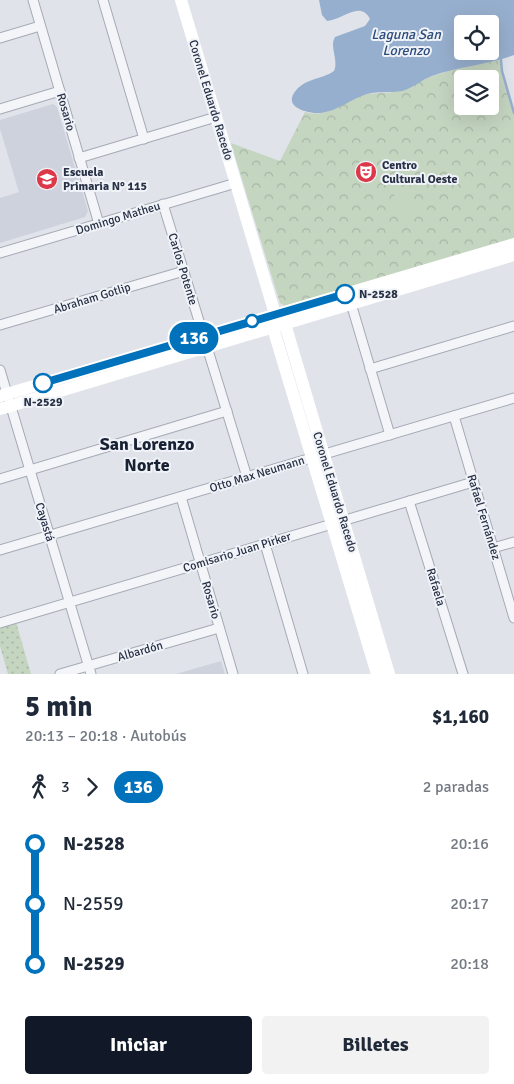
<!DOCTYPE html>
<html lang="es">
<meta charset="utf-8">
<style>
body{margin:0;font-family:Signika,sans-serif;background:#f2f2f3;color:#1f2937;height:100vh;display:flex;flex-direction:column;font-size:19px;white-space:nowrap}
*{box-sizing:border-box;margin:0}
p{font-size:16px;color:#747a83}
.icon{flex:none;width:28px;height:28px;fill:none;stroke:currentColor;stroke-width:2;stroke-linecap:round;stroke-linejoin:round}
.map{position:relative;height:674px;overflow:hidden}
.panel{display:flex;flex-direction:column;background:#fff;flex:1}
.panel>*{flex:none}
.badge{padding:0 10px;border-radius:16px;font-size:18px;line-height:32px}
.tools{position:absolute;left:454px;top:15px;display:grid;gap:10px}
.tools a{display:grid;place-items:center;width:45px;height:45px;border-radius:5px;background:#fff;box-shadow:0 5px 20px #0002;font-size:25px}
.map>.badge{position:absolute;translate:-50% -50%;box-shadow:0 0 0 2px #fff}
.legs{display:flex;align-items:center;gap:8px;height:55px;padding:0 25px;font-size:16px}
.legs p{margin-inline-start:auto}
.summary{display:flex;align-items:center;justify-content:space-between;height:85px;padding:0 25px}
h1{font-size:28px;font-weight:700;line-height:38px}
.primary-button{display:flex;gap:10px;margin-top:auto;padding:10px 25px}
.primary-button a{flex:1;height:58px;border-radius:5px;background:#111827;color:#fff;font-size:20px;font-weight:700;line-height:58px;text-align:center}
.primary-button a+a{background:#f2f2f3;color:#1f2937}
ul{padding:0 25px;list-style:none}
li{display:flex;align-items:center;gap:18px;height:60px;font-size:19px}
li i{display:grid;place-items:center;width:8px;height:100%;margin:0 6px;background:currentColor}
li i::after{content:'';width:12px;height:12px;margin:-6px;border:4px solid;border-radius:50%;background:#fff}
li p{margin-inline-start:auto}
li:first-child i{background:linear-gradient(#0000 50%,currentColor 0)}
li:last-child i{background:linear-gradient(currentColor 50%,#0000 0)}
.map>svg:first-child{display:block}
</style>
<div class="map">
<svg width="514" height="674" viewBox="0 0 514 674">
<defs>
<pattern id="grass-dots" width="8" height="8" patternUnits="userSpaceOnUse" patternTransform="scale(1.25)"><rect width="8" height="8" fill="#c4d5c0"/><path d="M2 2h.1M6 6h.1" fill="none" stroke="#a8b7a6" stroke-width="1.8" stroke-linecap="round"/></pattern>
<pattern id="park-crowns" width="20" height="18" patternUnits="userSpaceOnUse" patternTransform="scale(1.25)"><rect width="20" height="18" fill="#c4d5c0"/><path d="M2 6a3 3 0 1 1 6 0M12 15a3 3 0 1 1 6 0" fill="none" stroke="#a8b7a6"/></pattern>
</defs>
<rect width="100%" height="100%" fill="#e0e3ea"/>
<g fill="#ced2dd">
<path d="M53 104 57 107 88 211 85 217 0 243V198L19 192 0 129V120Z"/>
<path d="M221 661 225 674H176Z"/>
</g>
<path fill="url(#grass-dots)" d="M16 622 31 674H8L0 646V627Z"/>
<path fill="url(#park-crowns)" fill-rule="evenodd" d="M501 60 502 71 514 113V239L285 306 280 303 231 143 280 161 305 112C327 119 344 101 363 95 374 92 383 94 394 92 407 89 420 80 433 76 455 68 478 63 501 60ZM462 79H490V106H462Z"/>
<path fill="#c4d5c0" d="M409 184 416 212 415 215 404 219 399 215 394 194 395 190Z"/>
<path fill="#97afce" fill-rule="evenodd" d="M319 0H514V55C488 65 459 66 432 76 421 80 413 88 402 91 390 93 379 91 367 94 351 99 337 111 321 113 311 114 284 109 294 93 304 78 321 80 334 71 339 60 329 47 335 37L365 26 370 19C360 0 343 20 327 21L322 15ZM462 24H490V51H462Z"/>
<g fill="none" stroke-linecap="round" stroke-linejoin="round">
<path stroke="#97afce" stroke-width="2.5" d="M501 60 502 71 514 113"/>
<g stroke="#a5aab5" stroke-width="11">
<g id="street">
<path d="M33 0 99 224"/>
<path d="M103 0 144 139"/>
<path d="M0 38 40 26"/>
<path d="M0 109 60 91"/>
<path d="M79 158 216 117"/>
<path d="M163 204 247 477"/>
<path d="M0 253 236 183"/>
<path d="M350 300 390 435"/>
<path d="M0 325 184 271"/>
<path d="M370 369 514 326"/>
<path d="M0 370 91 674"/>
<path d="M454 416 514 618"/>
<path d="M0 479 227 411"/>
<path d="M181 497 233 674"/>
<path d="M409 501 463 674"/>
<path d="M265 544 303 674"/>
<path d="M493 548 514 542"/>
<path d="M0 550 514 398"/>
<path d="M0 623 473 482"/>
<path d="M60 674 219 628"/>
</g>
</g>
<use href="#street" stroke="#f3f5f8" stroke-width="9"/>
<g stroke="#fff" stroke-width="12">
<path d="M181 0 275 314 273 328 377 674"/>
<path d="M280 319 285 324 389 674"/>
<path d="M0 396 514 244"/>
<path d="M0 409 514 255"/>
</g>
</g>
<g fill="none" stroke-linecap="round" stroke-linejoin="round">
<g stroke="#fff" stroke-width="11">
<path id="line-1" d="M43 383 345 294"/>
</g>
<use href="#line-1" stroke="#0072bc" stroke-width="8"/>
</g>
<defs>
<g id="theatre-disc" transform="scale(1.125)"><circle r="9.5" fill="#dc3849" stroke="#f0f3f8"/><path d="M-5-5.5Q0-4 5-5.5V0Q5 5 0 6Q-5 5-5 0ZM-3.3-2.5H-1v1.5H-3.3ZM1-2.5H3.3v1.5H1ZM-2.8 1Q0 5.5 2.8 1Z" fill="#fff"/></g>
<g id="school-disc" transform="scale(1.125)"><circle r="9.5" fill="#dc3849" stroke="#f0f3f8"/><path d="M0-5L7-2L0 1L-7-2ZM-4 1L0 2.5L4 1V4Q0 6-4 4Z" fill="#fff"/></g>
</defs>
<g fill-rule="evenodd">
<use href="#theatre-disc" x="366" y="172"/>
<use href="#school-disc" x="47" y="179"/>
</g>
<g fill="#fff" stroke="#0072bc" stroke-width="2.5">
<circle cx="345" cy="294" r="9"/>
<circle cx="252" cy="321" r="6"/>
<circle cx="43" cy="383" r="9"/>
</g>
<g text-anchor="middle" stroke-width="4" stroke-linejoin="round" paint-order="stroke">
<g font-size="12" fill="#273044" stroke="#f0f3f8">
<text transform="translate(211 100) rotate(73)" y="4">Coronel Eduardo Racedo</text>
<text transform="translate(66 112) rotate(74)" y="4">Rosario</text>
<text transform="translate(118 218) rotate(-17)" y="4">Domingo Matheu</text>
<text transform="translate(183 269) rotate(73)" y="4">Carlos Potente</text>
<text transform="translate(92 298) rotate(-17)" y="4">Abraham Gotlip</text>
<text transform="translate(257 474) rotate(-17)" y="4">Otto Max Neumann</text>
<text transform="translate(335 492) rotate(73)" y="4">Coronel Eduardo Racedo</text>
<text transform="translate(484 517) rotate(73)" y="4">Rafael Fernández</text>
<text transform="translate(45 522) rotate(73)" y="4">Cayastá</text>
<text transform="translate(237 552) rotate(-17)" y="4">Comisario Juan Pirker</text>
<text transform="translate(436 587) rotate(73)" y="4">Rafaela</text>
<text transform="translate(211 600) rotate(74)" y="4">Rosario</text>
<text transform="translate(140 651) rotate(-16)" y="4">Albardón</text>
</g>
<g font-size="12" font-weight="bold" fill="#273044" stroke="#f0f3f8" text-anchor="start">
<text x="382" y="169">Centro<tspan x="382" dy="14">Cultural Oeste</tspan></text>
<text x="63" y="176">Escuela<tspan x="63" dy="14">Primaria N° 115</tspan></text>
</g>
<g font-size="12" font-weight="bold" fill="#273044" stroke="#f0f3f8" text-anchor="start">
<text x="359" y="298">N-2528</text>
<text x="43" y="406" text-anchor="middle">N-2529</text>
</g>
<g font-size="14" font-style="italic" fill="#2c4c7c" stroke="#f0f3f8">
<text x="406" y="39">Laguna San<tspan x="406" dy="16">Lorenzo</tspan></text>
</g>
<g font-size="18" font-weight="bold" fill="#192134" stroke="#f0f3f8">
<text x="147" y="450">San Lorenzo<tspan x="147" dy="21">Norte</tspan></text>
</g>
</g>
</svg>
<div class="tools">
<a><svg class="icon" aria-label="locate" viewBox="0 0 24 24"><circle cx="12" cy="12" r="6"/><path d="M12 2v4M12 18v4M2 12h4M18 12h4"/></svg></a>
<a><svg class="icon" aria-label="layers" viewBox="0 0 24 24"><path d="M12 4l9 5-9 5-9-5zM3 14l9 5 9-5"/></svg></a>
</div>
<b class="badge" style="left:194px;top:338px;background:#0072bc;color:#fff">136</b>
</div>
<section class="panel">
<div class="summary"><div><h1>5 min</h1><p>20:13 – 20:18 · Autobús</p></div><b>$1,160</b></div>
<div class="legs"><svg class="icon" aria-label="walk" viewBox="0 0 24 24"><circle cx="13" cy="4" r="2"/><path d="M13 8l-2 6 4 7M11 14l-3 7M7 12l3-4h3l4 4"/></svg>3<svg class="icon" aria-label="forward" viewBox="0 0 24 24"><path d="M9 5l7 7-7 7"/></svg><b class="badge" style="background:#0072bc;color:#fff">136</b><p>2 paradas</p></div>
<ul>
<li><i style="color:#0072bc"></i><b>N-2528</b><p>20:16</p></li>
<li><i style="color:#0072bc"></i><span>N-2559</span><p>20:17</p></li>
<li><i style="color:#0072bc"></i><b>N-2529</b><p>20:18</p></li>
</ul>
<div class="primary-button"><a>Iniciar</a><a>Billetes</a></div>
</section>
